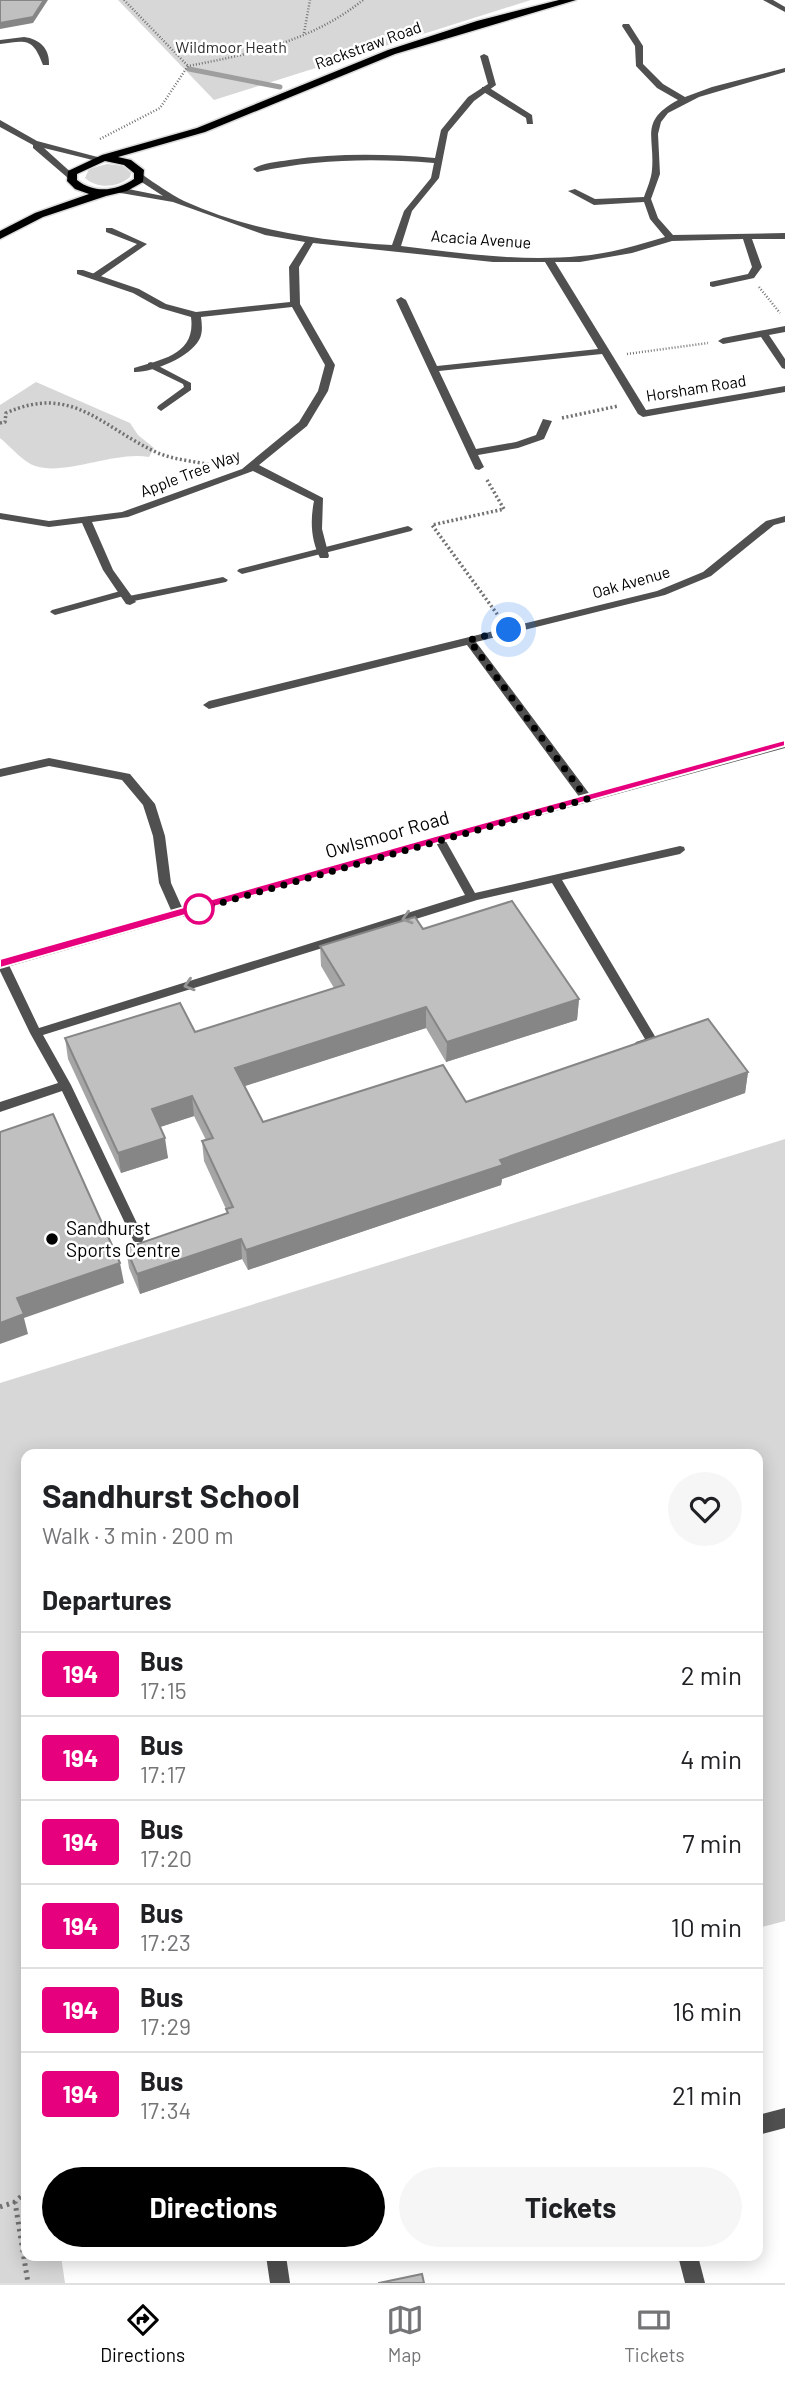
<!DOCTYPE html>
<meta charset="utf-8">
<style>
body{margin:0;font-family:Barlow,sans-serif;background:#f6f6f6;color:#202124;height:100vh;display:flex;flex-direction:column;font-size:26px;white-space:nowrap}
*{box-sizing:border-box;margin:0}
p{font-size:23px;color:#757577}
.icon{flex:none;width:38px;height:38px;fill:none;stroke:currentColor;stroke-width:2;stroke-linecap:round;stroke-linejoin:round}
.map{position:relative;flex:1;overflow:hidden}
.details{position:absolute;left:21px;top:1449px;width:742px;height:812px;display:flex;flex-direction:column;background:#fff;border-radius:14px;box-shadow:0 4px 18px #0003}
.details>*{flex:none}
.badge{padding:0 14px;border-radius:5px;font-size:24px;line-height:46px}
.you{position:absolute;width:35px;height:35px;margin:-18px;border:5px solid #fff;border-radius:50%;background:#1a73e8;box-shadow:0 0 0 10px #1a73e833}
.map>.badge{position:absolute;translate:-50% -50%;box-shadow:0 0 0 4px #fff}
h2{padding:0 21px;font-size:26px;line-height:63px}
.round{display:grid;place-items:center;flex:none;width:74px;height:74px;border-radius:37px;background:#f6f6f6}
.overview{display:flex;align-items:center;justify-content:space-between;height:119px;padding:0 21px}
h1{font-size:33px;font-weight:700;line-height:52px}
.primary-button{display:flex;gap:14px;margin-top:auto;padding:14px 21px}
.primary-button a{flex:1;height:80px;border-radius:42px;background:#000;color:#fff;font-size:28px;font-weight:700;line-height:80px;text-align:center}
.primary-button a+a{background:#f6f6f6;color:#202124}
ul{padding:0;list-style:none}
li{display:flex;align-items:center;gap:21px;height:84px;padding:0 21px;border-top:2px solid #e0e0e0}
li div{flex:1}
li b{display:block;font-size:26px}
li em{font-style:normal}
li .badge{min-width:77px;font-weight:700;text-align:center}
.menu{display:flex;justify-content:space-around;align-items:center;height:98px;border-top:2px solid #e0e0e0;background:#fff;font-size:19px;color:#757577}
.menu a{display:grid;justify-items:center;gap:4px}
.menu .current{color:#000}
.map>svg:first-child{display:block}
</style>
<div class="map">
<svg width="785" height="2283" viewBox="0 0 785 2283">
<rect width="100%" height="100%" fill="#fff"/>
<g fill="#d7d7d7">
<path d="M118 0H531L214 100Z"/>
<path d="M107 164 123 166 131 173 130 177C118 188 97 189 85 178L89 169Z"/>
<path d="M36 382 130 423 138 435 154 448 149 457C114 451 66 476 35 466 23 462 10 446 0 438V405Z"/>
<path d="M785 1139V1921L758 1928V1454H26V2256H61L65 2283H0V1383Z"/>
</g>
<g fill="none" stroke-linecap="round" stroke-linejoin="round">
<path stroke="#9e9e9e" stroke-width="5" d="M189 69 280 87"/>
<g stroke="#dbdbdb" stroke-width="3">
<path id="primary" d="M559 0H576L395 54 205 132 118 157 131 160 144 170 143 182 127 191 106 196 43 217 0 239V231L35 213 89 194 75 189 67 181 68 171 102 155 197 128 388 50 477 21ZM105 161 124 165 134 173V179C117 191 94 194 77 180V174Z"/>
</g>
<g stroke="#727272" stroke-width="2.5" stroke-dasharray="1 2" stroke-linecap="butt">
<path d="M124 0 188 66"/>
<path d="M304 33 310 0"/>
<path d="M100 139 160 108 188 66C251 54 312 41 363 0"/>
<path d="M759 287 780 313"/>
<path d="M627 354 708 343"/>
</g>
<g stroke="#727272" stroke-width="3.5" stroke-dasharray="2 2.5" stroke-linecap="butt">
<path d="M562 418 618 406"/>
<path d="M0 423 5 422 6 413C73 383 102 428 158 453 175 460 194 461 211 465"/>
<path d="M487 480 504 509 432 525 500 618"/>
</g>
<g stroke="#727272" stroke-width="5" stroke-dasharray="2.5 4.5" stroke-linecap="butt">
<path d="M26 2192 15 2202 28 2283"/>
<path d="M0 2207 15 2202"/>
</g>
<g fill="#505050" fill-rule="evenodd">
<path d="M482 87H488L532 115 533 124H527L526 118 482 91Z"/>
<path d="M106 228H112L147 244 97 279H91V275L137 244 106 232Z"/>
<path d="M151 362 191 383V390L161 411 157 408 158 406 184 387 183 384 148 367V363Z"/>
<path d="M408 526 413 529 411 531 242 574 237 571 239 569Z"/>
<path d="M223 577 228 580 226 582 129 602 124 599 129 596Z"/>
<path d="M124 590 129 593 127 595 55 615 50 612 52 610Z"/>
<path d="M439 835 443 836 475 893 680 846 684 847 685 850 680 854 562 880 656 1038 658 1041 656 1044 640 1049 636 1048 634 1045 636 1042 645 1039 552 883 477 900 43 1035 71 1085 144 1238 142 1242H134L62 1091 0 1112V1102L58 1083 30 1033 0 971V960H6L8 963 39 1028 465 895 434 839Z"/>
</g>
<g fill="#505050" fill-rule="evenodd">
<path d="M763 0H773L785 7V12Z"/>
<path d="M623 24H629L643 46V64L663 84 685 97 712 87 785 68V72L699 97 668 113 661 122 658 134 660 174 651 199 658 218 673 235 785 233V239H752L762 267 754 278 713 287 710 286V282L748 274 752 267 743 239 672 241 632 253 580 262H555L646 410 785 386V392L643 417 638 414 602 354 439 371 476 449 516 442 536 435 543 419 552 421 544 439 518 448 478 455 484 467 479 470 475 469 396 300 401 297 406 300 437 366 598 349 545 262H493L313 243 299 267 300 304 335 365 328 391 307 426 259 465 323 498 322 529 329 556 328 558H320C311 540 310 521 314 501L253 471 128 517 92 522 113 570 136 602 130 605 126 604 103 570 82 523 49 527 0 519V513L49 521 122 512 242 469 299 422 318 391 325 365 292 307 201 317C202 325 203 333 199 340 190 357 152 373 134 372V368C163 359 196 354 191 317L160 308 133 293 77 274V270H83L139 289 166 304 196 312 290 302 289 267 305 242 265 235 173 202 115 192 114 190 118 187 163 196 137 179V175H143C156 184 170 194 184 201 250 231 321 241 392 245L404 211 431 178 434 163C374 158 316 159 257 172L253 169C262 163 277 162 289 160 337 153 386 154 435 158L441 130 468 97 488 84 480 56 484 54 488 56 496 85 474 101 448 132 439 178 412 211 401 246C460 253 521 262 580 256 609 254 638 245 665 237L650 219 644 202 594 205 568 191 575 189 595 199 644 197C647 188 651 180 652 170 655 136 639 121 678 100L657 88 636 66 635 46 622 26Z"/>
<path d="M24 37C40 39 50 49 49 65H43C33 38 27 40 0 44V40Z"/>
<path d="M0 120 37 141 105 159 101 162 44 148 75 176 68 178 33 148V145L0 127Z"/>
<path d="M785 326V332L769 335 785 359V369L782 368 761 337 723 344 718 341 723 338Z"/>
<path d="M785 516V522L774 525 711 576 665 595 476 642 591 796 593 799 591 802H583L467 645 209 709 203 705 209 701 657 591 703 572 766 521Z"/>
<path d="M49 758 130 774 155 804 165 836 171 883 185 914 184 917H174L159 883 153 836 143 805 122 780 49 766 0 777V769Z"/>
<path d="M785 2108V2128L758 2135V2115Z"/>
<path d="M266 2256H286L290 2283H270Z"/>
<path d="M678 2256H698L705 2283H685Z"/>
</g>
<path fill="#505050" fill-rule="evenodd" d="M785 740V748L442 842 0 969V959L439 835Z"/>
<use href="#primary" fill="#000" fill-rule="evenodd"/>
</g>
<path fill="#a5a5a5" d="M423 929 579 999 577 1020 446 1062 426 1028 244 1086 263 1122 466 1102 748 1072 745 1093 502 1179 501 1185 248 1270 242 1259 140 1294 129 1268 126 1248 227 1213 226 1209 204 1161 202 1141 206 1140 194 1116 160 1127 168 1158 121 1173 68 1059 65 1038 195 1032 334 988 321 966 320 946Z"/>
<g fill="#868686">
<path d="M44 0H48L33 23 0 29V23Z"/>
<path d="M579 999 577 1020 446 1062 447 1042Z"/>
<path d="M426 1007V1028L236 1089 235 1068Z"/>
<path d="M748 1072 745 1093 502 1179 501 1185 248 1270 246 1250Z"/>
<path d="M192 1096 194 1116 154 1129 152 1109Z"/>
<path d="M165 1138 168 1158 121 1173 118 1153Z"/>
<path d="M241 1239 242 1259 140 1294 137 1274Z"/>
<path d="M120 1263 124 1283 24 1318 28 1334 0 1344V1323L17 1298Z"/>
</g>
<g fill="#c0c0c0" stroke="#868686" stroke-width="2">
<path d="M0 0H44L33 17 0 23Z"/>
<path d="M512 901 579 999 447 1042 426 1007 235 1068 263 1122 443 1065 466 1102 708 1019 748 1072 500 1160 503 1165 246 1250 241 1239 137 1274 126 1248 228 1213 226 1209 233 1207 202 1141 213 1138 192 1096 152 1109 165 1138 118 1153 65 1038 180 1003 195 1032 344 985 320 946 415 917 423 929Z"/>
<path d="M53 1114 120 1263 17 1298 24 1314 0 1323V1132Z"/>
<path d="M422 2274 424 2283H378H379Z"/>
</g>
<defs><path id="oneway-chevron" d="M-2-3.5L2.5 0L-2 3.5" fill="none" stroke-width="1.6" stroke-linecap="round" stroke-linejoin="round" transform="scale(1.75)"/></defs>
<g stroke="#969696">
<use href="#oneway-chevron" transform="translate(407 918) rotate(163)"/>
<use href="#oneway-chevron" transform="translate(189 985) rotate(163)"/>
</g>
<path fill="#e6007e" stroke="#fff" stroke-width="2" d="M785 740V746L441 842 0 968V959L439 835Z"/>
<g fill="none" stroke-linecap="round" stroke-linejoin="round">
<path stroke="#000" stroke-width="7" stroke-dasharray="0 12.6" d="M199 909 587 799 469 640 509 630"/>
</g>
<circle fill="#fff" stroke="#e6007e" stroke-width="3.5" cx="199" cy="909" r="14"/>
<circle fill="#000" stroke="#fff" stroke-width="2.5" cx="52" cy="1239" r="7"/>
<g text-anchor="middle" stroke-width="5" stroke-linejoin="round" paint-order="stroke">
<g font-size="16" fill="#000" stroke="#fff">
<text transform="translate(368 45) rotate(-20)" y="6">Rackstraw Road</text>
<text transform="translate(481 239) rotate(4)" y="6">Acacia Avenue</text>
<text transform="translate(696 388) rotate(-9)" y="6">Horsham Road</text>
<text transform="translate(190 473) rotate(-21)" y="6">Apple Tree Way</text>
<text transform="translate(631 582) rotate(-16)" y="6">Oak Avenue</text>
</g>
<g font-size="16" fill="#2e2e2e" stroke="#fff">
<text x="231" y="53">Wildmoor Heath</text>
</g>
<g font-size="19" fill="#000" stroke="#fff">
<text transform="translate(387 834) rotate(-16)" y="7">Owlsmoor Road</text>
</g>
<g font-size="19" fill="#000" stroke="#fff" text-anchor="start">
<text x="66" y="1235">Sandhurst<tspan x="66" dy="22">Sports Centre</tspan></text>
</g>
</g>
</svg>
<div class="you" style="left:509px;top:630px"></div>
<section class="details">
<div class="overview"><div><h1>Sandhurst School</h1><p>Walk · 3 min · 200 m</p></div><a class="round"><svg class="icon" aria-label="heart" viewBox="0 0 24 24"><path d="M12 20l-8-8c-3-5 5-10 8-4 3-6 11-1 8 4z"/></svg></a></div>
<h2>Departures</h2>
<ul>
<li><span class="badge" style="background:#e6007e;color:#fff">194</span><div><b>Bus</b><p>17:15</p></div><em>2 min</em></li>
<li><span class="badge" style="background:#e6007e;color:#fff">194</span><div><b>Bus</b><p>17:17</p></div><em>4 min</em></li>
<li><span class="badge" style="background:#e6007e;color:#fff">194</span><div><b>Bus</b><p>17:20</p></div><em>7 min</em></li>
<li><span class="badge" style="background:#e6007e;color:#fff">194</span><div><b>Bus</b><p>17:23</p></div><em>10 min</em></li>
<li><span class="badge" style="background:#e6007e;color:#fff">194</span><div><b>Bus</b><p>17:29</p></div><em>16 min</em></li>
<li><span class="badge" style="background:#e6007e;color:#fff">194</span><div><b>Bus</b><p>17:34</p></div><em>21 min</em></li>
</ul>
<div class="primary-button"><a>Directions</a><a>Tickets</a></div>
</section>
</div>
<nav class="menu">
<a class="current"><svg class="icon" aria-label="directions" viewBox="0 0 24 24"><path d="M12 3l9 9-9 9-9-9zM9 14v-3h6M13 9l2 2-2 2"/></svg>Directions</a>
<a><svg class="icon" aria-label="map" viewBox="0 0 24 24"><path d="M3 6l6-2 6 2 6-2v14l-6 2-6-2-6 2zM9 4v14M15 6v14"/></svg>Map</a>
<a><svg class="icon" aria-label="tickets" viewBox="0 0 24 24"><path d="M3 7h18v10H3zM15 7v10"/></svg>Tickets</a>
</nav>
